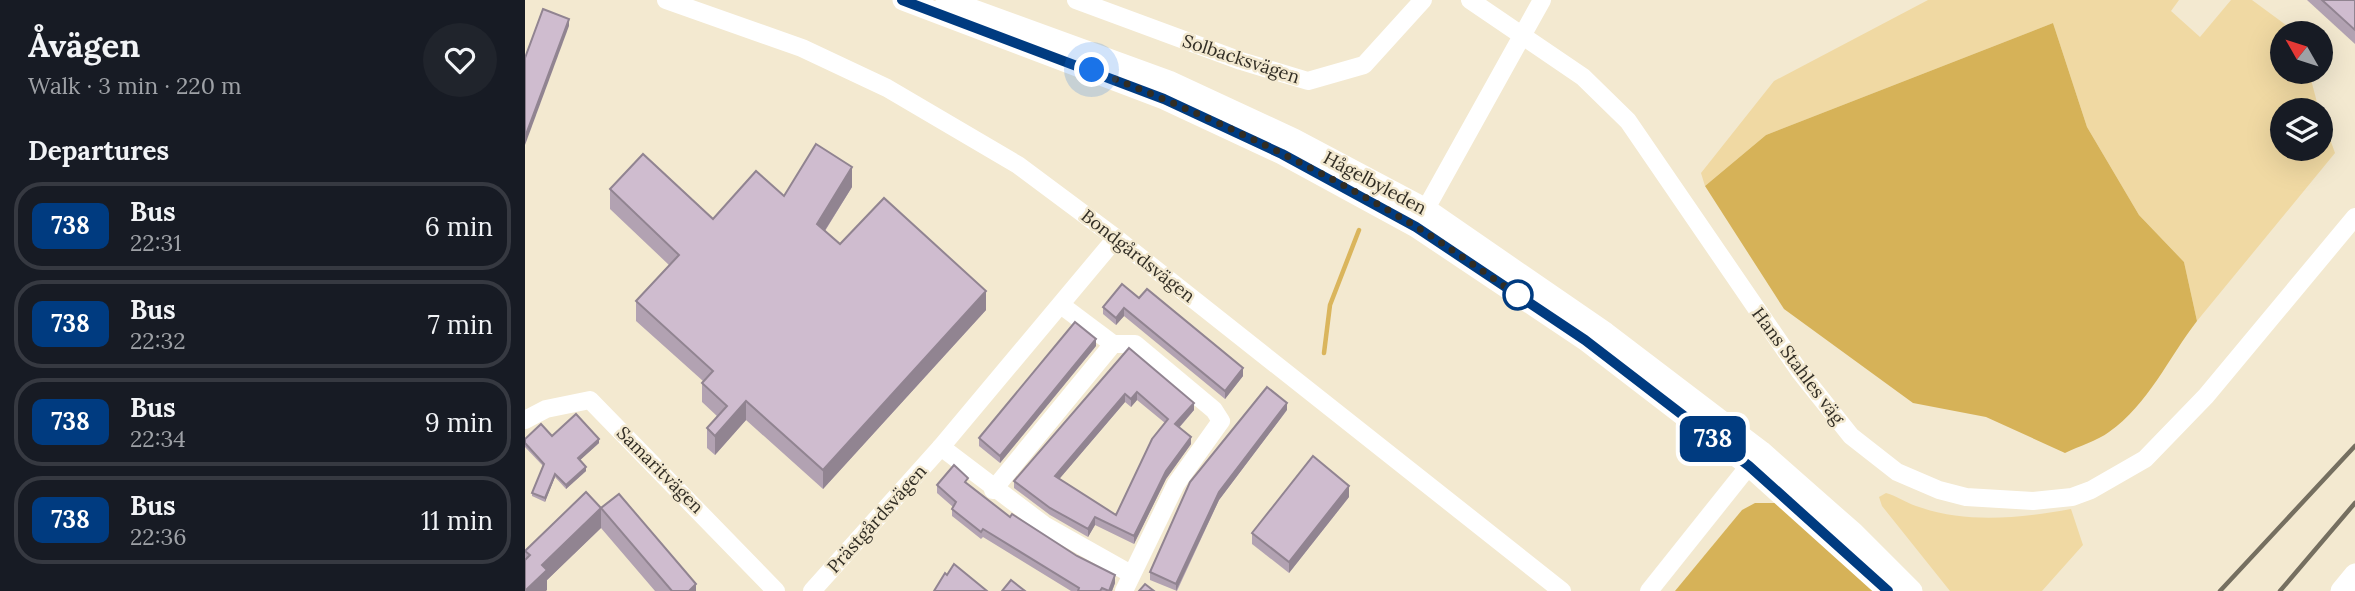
<!DOCTYPE html>
<meta charset="utf-8">
<style>
body{margin:0;font-family:Lora,serif;background:#20242c;color:#f1f3f6;height:100vh;display:flex;flex-direction:column;font-size:26px;white-space:nowrap}
*{box-sizing:border-box;margin:0}
p{font-size:23px;color:#9ea1a6}
.icon{flex:none;width:38px;height:38px;fill:none;stroke:currentColor;stroke-width:2;stroke-linecap:round;stroke-linejoin:round}
.map{position:relative;flex:1;overflow:hidden}
.details{display:flex;flex-direction:column;background:#171b24;width:525px}
.details>*{flex:none}
.badge{padding:0 14px;border-radius:10px;font-size:24px;line-height:46px}
.needle{width:46px;rotate:309deg}
.tools{position:absolute;left:1745px;top:21px;display:grid;gap:14px}
.tools a{display:grid;place-items:center;width:63px;height:63px;border-radius:50%;background:#171b24;box-shadow:0 7px 28px #0002;font-size:35px}
.you{position:absolute;width:35px;height:35px;margin:-18px;border:5px solid #fff;border-radius:50%;background:#1a73e8;box-shadow:0 0 0 10px #1a73e833}
.map>.badge{position:absolute;translate:-50% -50%;box-shadow:0 0 0 4px #fff}
h2{padding:0 28px;font-size:26px;line-height:63px}
.round{display:grid;place-items:center;flex:none;width:74px;height:74px;border-radius:37px;background:#20242c}
.headline{display:flex;align-items:center;justify-content:space-between;height:119px;padding:0 28px}
h1{font-size:33px;font-weight:700;line-height:52px}
ul{padding:0;list-style:none}
li{display:flex;align-items:center;gap:21px;height:88px;margin:0 14px 10px;padding:0 14px;border:4px solid #363941;border-radius:28px}
li div{flex:1}
li b{display:block;font-size:26px}
li em{font-style:normal}
li .badge{min-width:77px;font-weight:700;text-align:center}
main{display:flex;flex:1;min-height:0}
.map>svg:first-child{display:block}
</style>
<main>
<section class="details">
<div class="headline"><div><h1>Åvägen</h1><p>Walk · 3 min · 220 m</p></div><a class="round"><svg class="icon" aria-label="heart" viewBox="0 0 24 24"><path d="M12 20l-8-8c-3-5 5-10 8-4 3-6 11-1 8 4z"/></svg></a></div>
<h2>Departures</h2>
<ul>
<li><span class="badge" style="background:#003b80;color:#fff">738</span><div><b>Bus</b><p>22:31</p></div><em>6 min</em></li>
<li><span class="badge" style="background:#003b80;color:#fff">738</span><div><b>Bus</b><p>22:32</p></div><em>7 min</em></li>
<li><span class="badge" style="background:#003b80;color:#fff">738</span><div><b>Bus</b><p>22:34</p></div><em>9 min</em></li>
<li><span class="badge" style="background:#003b80;color:#fff">738</span><div><b>Bus</b><p>22:36</p></div><em>11 min</em></li>
</ul>
</section>
<div class="map">
<svg width="1830" height="591" viewBox="0 0 1830 591">
<rect width="100%" height="100%" fill="#f3e9d0"/>
<g fill="#f0d9a3">
<path d="M1403 0H1654L1646 11 1675 37 1706 0H1727L1772 33H1757V72H1784L1794 110H1757V149H1796V114L1810 153 1672 321 1659 262 1614 215 1562 127 1528 23 1241 135 1180 186 1176 173 1249 81Z"/>
<path d="M1361 493C1372 496 1380 502 1391 506 1441 524 1495 518 1546 509L1558 545 1517 591H1425L1357 506 1354 497Z"/>
</g>
<g fill="#d6b258">
<path d="M1528 23 1562 127 1614 215 1659 262 1672 321C1644 357 1623 405 1584 432 1572 441 1554 446 1540 453L1461 417 1388 403 1259 309 1180 186 1241 135Z"/>
<path d="M1230 503H1251L1351 591H1150L1217 510Z"/>
</g>
<g fill="none" stroke-linecap="round" stroke-linejoin="round">
<path stroke="#dab55c" stroke-width="4.5" d="M799 353 805 305 834 230"/>
<g stroke="#fff" stroke-width="18">
<path d="M141 0 277 48 362 88 493 165 591 238 1037 591"/>
<path d="M551 0 716 61 783 81 839 65 898 0"/>
<path d="M945 0 1058 77 1103 121 1275 372 1326 436 1372 472 1414 490 1441 497 1508 501 1547 497 1566 490 1620 459 1681 396 1830 217"/>
<path d="M894 221 1017 0"/>
<path d="M536 305 588 344H610L689 410 696 421 651 484 599 591"/>
<path d="M0 420 21 409 65 400 251 591"/>
<path d="M416 447 519 525 606 574"/>
<path d="M468 490 588 344"/>
<path d="M287 591 416 447 591 238"/>
<path d="M1124 591 1231 457"/>
</g>
<g stroke="#fff" stroke-width="21">
<path d="M378 0 639 99 757 154 891 227 1060 340 1224 466 1363 591"/>
<path d="M421 0 644 81 769 139 901 209 1081 333 1236 451 1329 533 1387 591"/>
<path d="M1816 591 1830 574"/>
</g>
<g stroke="#756f60" stroke-width="4.5">
<path d="M1695 591 1830 446"/>
<path d="M1755 591 1830 503"/>
</g>
</g>
<g fill="#b2a2b2" fill-rule="evenodd">
<path d="M1782 0H1830V44Z"/>
<path d="M327 187 300 231 315 244 461 310 298 489 221 420 190 455 182 448V428L192 416 177 402V383L178 381 111 321V301L144 265 85 209V189L188 219 259 196Z"/>
<path d="M614 298 718 376 700 399 599 316 591 325 578 314V307Z"/>
<path d="M571 346 475 463 454 446V438Z"/>
<path d="M604 348 669 410 654 428 666 444 641 479 609 544 570 525 563 537 525 515 489 488V481ZM612 400 640 423 591 515 534 479 600 402 606 407Z"/>
<path d="M762 410 694 500 652 591 625 580V572Z"/>
<path d="M27 436 74 443 55 460 61 471 41 489 30 477 20 502 7 496V493L18 466 0 447V439Z"/>
<path d="M412 485H443L485 517 590 583 587 591H546L458 537 456 539 427 516V509L428 507 412 493Z"/>
<path d="M824 497 764 573 727 544V533Z"/>
<path d="M76 508 171 591H130L76 528 22 580V590L0 591V551Z"/>
</g>
<g fill="#918491">
<path d="M44 19V26L0 145V137Z"/>
<path d="M327 167V187L292 243V224Z"/>
<path d="M461 291V310L298 489V470Z"/>
<path d="M599 308V316L591 325V318Z"/>
<path d="M571 339V346L475 463V456Z"/>
<path d="M718 368V376L700 399V391Z"/>
<path d="M612 392V400L606 407V399Z"/>
<path d="M600 394V402L530 484V476Z"/>
<path d="M221 401V420L190 455V436Z"/>
<path d="M669 403V410L650 432V424Z"/>
<path d="M762 403V410L694 500 651 591V584L694 492Z"/>
<path d="M666 437V444L641 479 609 544V536L641 471Z"/>
<path d="M74 439V443L53 462V458Z"/>
<path d="M61 467V471L41 489V485Z"/>
<path d="M30 474V477L20 502V498Z"/>
<path d="M824 486V497L764 573V562Z"/>
<path d="M76 508V528L22 580V590L21 591H0L17 565Z"/>
<path d="M570 517V525L563 537V529Z"/>
<path d="M590 575V583L587 591H584Z"/>
<path d="M171 584V591H164Z"/>
</g>
<g fill="#cfbccf" stroke="#918491" stroke-width="2" fill-rule="evenodd">
<path d="M1797 0H1830V30Z"/>
<path d="M18 9 44 19 0 137V58Z"/>
<path d="M291 144 327 167 292 224 315 244 359 198 461 291 298 470 221 401 190 436 182 428 202 406 177 383 188 371 111 301 154 255 85 189 118 154 188 219 231 171 259 196Z"/>
<path d="M597 284 614 298 622 289 718 368 700 391 599 308 591 318 578 307Z"/>
<path d="M550 322 571 339 475 456 454 438Z"/>
<path d="M604 348 669 403 650 424 666 437 641 471 609 536 570 517 563 529 525 508 489 481ZM612 392 643 419 627 439 591 515 530 476 600 394 606 399Z"/>
<path d="M742 387 762 403 694 492 651 584 625 572 665 482Z"/>
<path d="M51 414 74 439 53 458 61 467 41 485 30 474 20 498 7 493 19 464 0 443V439L16 424 27 436Z"/>
<path d="M788 456 824 486 764 562 727 533Z"/>
<path d="M429 465 443 478 440 482 485 517 487 514 552 556 590 575 584 591 577 588 575 591H553L554 588 458 529 456 532 427 509 431 502 412 485Z"/>
<path d="M61 492 76 508 17 565 22 570 0 591V560L5 555 0 551Z"/>
<path d="M94 494 171 584 164 591H147L76 508Z"/>
<path d="M429 564 462 591H409L420 573 422 575Z"/>
<path d="M486 580 500 591H477Z"/>
<path d="M620 584 629 591H614Z"/>
</g>
<g fill="none" stroke-linecap="round" stroke-linejoin="round">
<g stroke="#fff" stroke-width="16">
<path id="line" d="M377 0 639 99 757 154 891 227 1060 340 1224 466 1363 591"/>
</g>
<use href="#line" stroke="#003b80" stroke-width="10"/>
<path stroke="#312d24" stroke-width="7" stroke-dasharray="0 12.6" d="M567 70C678 113 788 165 890 226 926 248 961 274 997 298L993 295"/>
</g>
<circle fill="#fff" stroke="#003b80" stroke-width="3.5" cx="993" cy="295" r="14"/>
<g text-anchor="middle" stroke-width="5" stroke-linejoin="round" paint-order="stroke">
<g font-size="18" fill="#312d24" stroke="#f3e9d0">
<text transform="translate(716 59) rotate(18)" y="6">Solbacksvägen</text>
<text transform="translate(850 183) rotate(28)" y="6">Hågelbyleden</text>
<text transform="translate(613 256) rotate(38)" y="6">Bondgårdsvägen</text>
<text transform="translate(1273 366) rotate(53)" y="6">Hans Stahles väg</text>
<text transform="translate(135 470) rotate(45)" y="6">Samaritvägen</text>
<text transform="translate(352 519) rotate(-48)" y="6">Prästgårdsvägen</text>
</g>
</g>
</svg>
<div class="tools">
<a><svg class="needle" viewBox="-14 -14 28 28"><path d="M0-13l5 13h-10z" fill="#e53935"/><path d="M0 13l5-13h-10z" fill="#9ea1a6"/></svg></a>
<a><svg class="icon" aria-label="layers" viewBox="0 0 24 24"><path d="M12 4l9 5-9 5-9-5zM3 14l9 5 9-5"/></svg></a>
</div>
<div class="you" style="left:567px;top:70px"></div>
<b class="badge" style="left:1188px;top:439px;background:#003b80;color:#fff">738</b>
</div>
</main>
